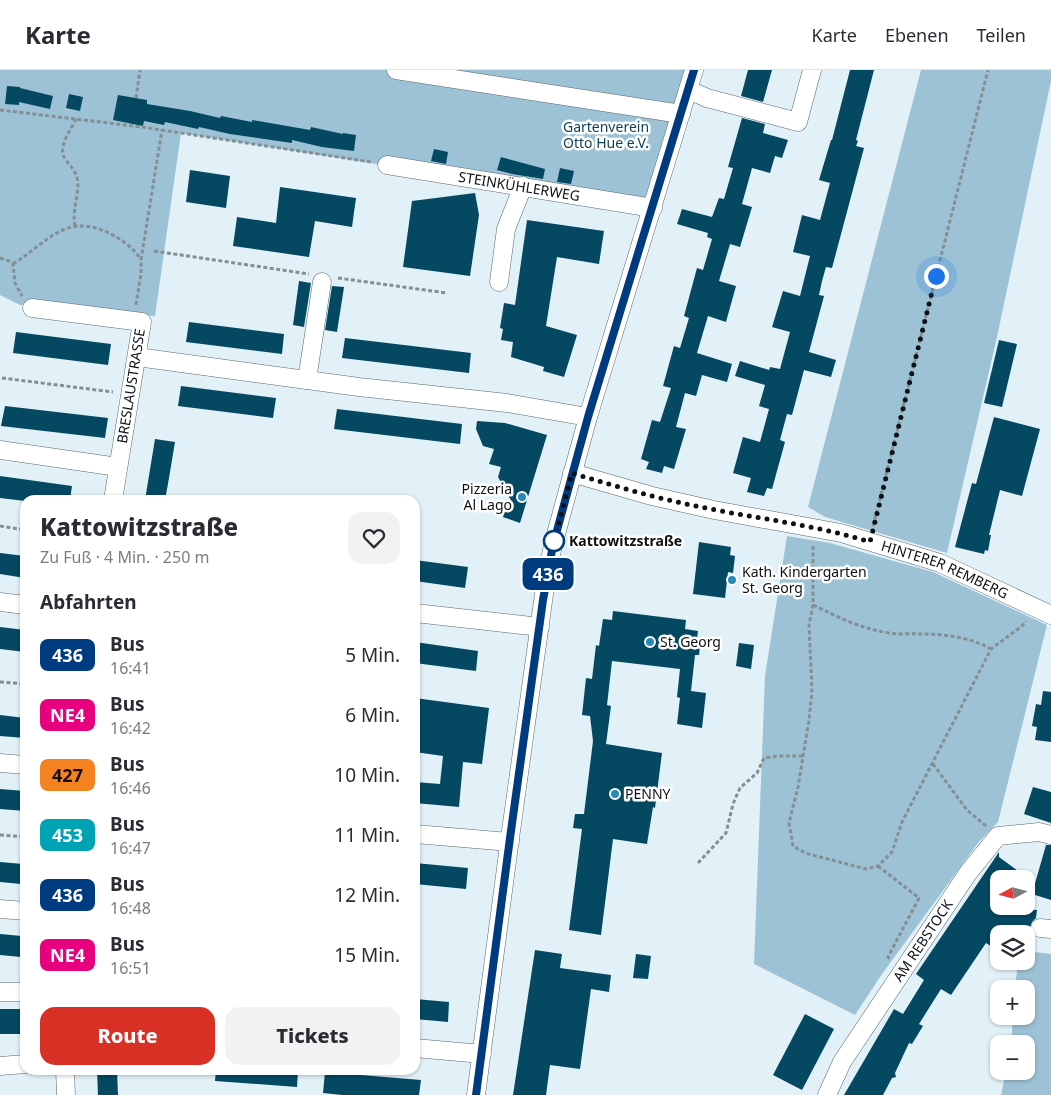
<!DOCTYPE html>
<html lang="de">
<meta charset="utf-8">
<style>
body{margin:0;font-family:"Noto Sans",sans-serif;background:#f2f2f3;color:#2b2b33;height:100vh;display:flex;flex-direction:column;font-size:19px;white-space:nowrap}
*{box-sizing:border-box;margin:0}
p{font-size:16px;color:#7c7c81}
.icon{flex:none;width:28px;height:28px;fill:none;stroke:currentColor;stroke-width:2;stroke-linecap:round;stroke-linejoin:round}
.map{position:relative;flex:1;overflow:hidden}
.details{position:absolute;left:20px;top:425px;width:400px;height:580px;display:flex;flex-direction:column;background:#fff;border-radius:15px;box-shadow:0 1px 4px #0004}
.details>*{flex:none}
.badge{padding:0 10px;border-radius:8px;font-size:18px;line-height:32px}
.needle{width:32px;rotate:263deg}
.fabs{position:absolute;left:990px;top:800px;display:grid;gap:10px}
.fabs a{display:grid;place-items:center;width:45px;height:45px;border-radius:10px;background:#fff;box-shadow:0 1px 4px #0004;font-size:25px}
.you{position:absolute;width:25px;height:25px;margin:-12px;border:4px solid #fff;border-radius:50%;background:#1a73e8;box-shadow:0 0 0 8px #1a73e833}
.map>.badge{position:absolute;translate:-50% -50%;box-shadow:0 0 0 2px #fff}
h2{padding:0 20px;font-size:19px;line-height:45px}
.round{display:grid;place-items:center;flex:none;width:52px;height:52px;border-radius:15px;background:#f2f2f3}
.head{display:flex;align-items:center;justify-content:space-between;height:85px;padding:0 20px}
h1{font-size:24px;font-weight:800;line-height:38px}
.button{display:flex;gap:10px;margin-top:auto;padding:10px 20px}
.button a{flex:1;height:58px;border-radius:15px;background:#d93025;color:#fff;font-size:20px;font-weight:800;line-height:58px;text-align:center}
.button a+a{background:#f2f2f3;color:#2b2b33}
ul{padding:0;list-style:none}
li{display:flex;align-items:center;gap:15px;height:60px;padding:0 20px}
li div{flex:1}
li b{display:block;font-size:19px}
li em{font-style:normal}
li .badge{min-width:55px;font-weight:700;text-align:center}
header{display:flex;align-items:center;gap:30px;box-sizing:border-box;height:70px;padding:0 25px;background:#fff;border-bottom:1px solid #e1e1e2}
header strong{font-size:24px}
nav{display:flex;gap:28px;margin-inline-start:auto;font-size:18px}
.map>svg:first-child{display:block}
</style>
<header>
<strong>Karte</strong>
<nav><a>Karte</a><a>Ebenen</a><a>Teilen</a></nav>
</header>
<div class="map">
<svg width="1051" height="1025" viewBox="0 0 1051 1025">
<rect width="100%" height="100%" fill="#e2f1f8"/>
<g fill="#9dc2d5">
<path d="M0 0H694L653 138 181 63 155 246 20 235 0 225Z"/>
<path d="M921 0H1051V11L997 267 947 483 825 447 808 437Z"/>
<path d="M787 466 830 473 933 502 1047 555 998 752 978 773 882 904 855 945 754 894 765 606Z"/>
<path d="M1026 881 1051 884V1025H1001L1006 1001H1026V974H1011L1013 946H1026V919H1015L1018 891H1026Z"/>
</g>
<g fill="#044862">
<path d="M748 0H772L763 32 741 26Z"/>
<path d="M850 0H874L856 70 858 71 856 76 864 78 832 198 826 197 822 211 819 225 824 226 809 282 836 290 831 307 804 300 792 345 787 344 780 370 785 372 772 419 767 418 764 426 747 422 751 408 733 403 743 367 760 372 769 339 759 336 765 315 735 306 740 291 769 300 770 297 780 299 790 262 772 257 783 221 800 226 810 186 793 182 802 145 820 150 830 113 819 110 831 70H832Z"/>
<path d="M7 16 20 17V18L53 26 50 39 19 32V35L5 34Z"/>
<path d="M69 24 83 27 80 41 66 38Z"/>
<path d="M118 25 147 30V34L190 41 220 48 221 46 252 52V50L310 60 311 57 343 64V63L356 65 354 81 322 77 292 70V73L230 64 199 57 198 59 165 52 164 55 144 51 143 56 113 50Z"/>
<path d="M742 48 765 54 763 63 788 70 782 88 775 86 770 103 752 98 742 134 752 137 740 177 730 174 719 211 736 216 726 252 708 246 697 283 732 294 727 312 702 305 696 326 685 323 676 357 686 359 674 399 664 396 662 403 646 399 649 392 641 389 652 350 660 352 671 318 663 316 674 276 680 278 689 248 684 246 697 198 703 200 712 169 707 167 708 163 677 154 682 139 712 147 719 128 724 129 733 98 728 97Z"/>
<path d="M434 79 448 82 446 94 431 91Z"/>
<path d="M501 87 545 99 543 109 512 104 497 100Z"/>
<path d="M560 98 574 101 571 114 557 112Z"/>
<path d="M190 100 230 106 226 138 186 132Z"/>
<path d="M280 117 356 128 352 157 315 151 309 187 233 176 237 147 276 153Z"/>
<path d="M475 123 479 145 470 206 403 197 412 131Z"/>
<path d="M527 150 604 161 599 194 557 187 546 256 577 265 564 307 543 301 544 297 511 287 513 272 501 270 503 259 500 258 504 233 515 235Z"/>
<path d="M299 211 311 213 304 257 293 255Z"/>
<path d="M332 216 344 217 337 262 325 260Z"/>
<path d="M189 252 284 264 282 284 186 272Z"/>
<path d="M16 262 111 274 108 295 13 283Z"/>
<path d="M345 268 471 283 469 303 342 288Z"/>
<path d="M999 270 1017 274 1002 337 984 333Z"/>
<path d="M181 316 276 328 273 348 178 336Z"/>
<path d="M5 336 108 348 105 368 1 356Z"/>
<path d="M337 339 462 354 460 374 334 359Z"/>
<path d="M994 347 1040 359 1022 426 1000 420 989 465H991L988 481 985 480 984 484 955 477 972 413 976 414Z"/>
<path d="M477 351 505 353 547 365 520 453 503 447 507 433 513 434 498 407 501 397 489 394 494 379 483 376 476 359Z"/>
<path d="M155 369 175 372 169 408 165 430H145Z"/>
<path d="M0 406 72 416 70 430H25V431L0 428Z"/>
<path d="M699 472 731 477 730 485 735 486 733 503 728 502 725 528 693 524Z"/>
<path d="M0 483 25 486V508L0 504Z"/>
<path d="M415 490 468 497 465 518 415 511Z"/>
<path d="M613 541 686 550 685 559 698 561 697 568H701L699 585H695L691 621 706 623 702 658 677 654 680 628 677 627 680 599 612 591 607 635 611 636 606 674 662 683 655 738 653 737 647 774 613 769 601 865 569 860 582 759 573 758 575 744H584L593 671 590 646 582 645 586 608 592 609 596 575 599 576 603 549 612 550Z"/>
<path d="M0 557 25 560V582L0 579Z"/>
<path d="M415 572 478 581 476 601 415 593Z"/>
<path d="M739 573 754 575 751 599 736 596Z"/>
<path d="M1043 621 1051 622V672L1035 670 1037 657 1032 656 1036 634 1041 635Z"/>
<path d="M415 628 489 638 482 694 463 692 459 737 415 733V712L440 714 443 686 415 682Z"/>
<path d="M0 645 25 648V668L0 666Z"/>
<path d="M1033 717 1051 722V753L1024 744Z"/>
<path d="M0 719 25 721V741L0 739Z"/>
<path d="M1046 775H1051V830L1032 824Z"/>
<path d="M999 782V787L1029 809H999V838L1037 840 1036 848 1032 852 1030 857 1031 864H999V881L986 873 951 925 941 919 919 954 923 956 912 974 909 973 895 1003 896 1007 892 1008 883 1025H844L894 939 903 944 924 910 916 904Z"/>
<path d="M0 792 23 794 21 814 0 812Z"/>
<path d="M415 793 468 798 466 819 415 814Z"/>
<path d="M0 864 22 866 21 887 0 885Z"/>
<path d="M535 880 562 884 560 898 611 905 609 922 591 919 580 999 550 995 546 1025H513Z"/>
<path d="M636 884 651 886 648 909 633 908Z"/>
<path d="M415 929 449 932 448 952 415 949Z"/>
<rect x="0" y="939" width="22" height="25"/>
<path d="M805 944 834 959 802 1020 773 1005Z"/>
<path d="M97 1000H117L118 1025H98Z"/>
<path d="M216 1000H298L297 1017 215 1011Z"/>
<path d="M325 1002 421 1010 419 1025H342L323 1023Z"/>
</g>
<g fill="none" stroke-linecap="round" stroke-linejoin="round">
<g stroke="#5b676e" stroke-width="19">
<g id="minor">
<path d="M396 0 681 44"/>
<path d="M689 20 707 28 798 52 812 0"/>
<path id="s1" d="M387 95 653 138"/>
<path d="M499 212 506 159 523 116"/>
<path d="M32 238 142 252 113 430"/>
<path d="M137 287 359 317 507 333 588 347"/>
<path d="M307 310 322 212"/>
<path d="M0 380 118 397"/>
<path id="s2" d="M572 403 652 426 714 440 841 463 940 493 1051 545"/>
<path d="M0 532 25 535"/>
<path d="M415 543 540 557"/>
<path d="M0 693 25 695"/>
<path d="M415 764 510 772"/>
<path d="M0 839 25 841"/>
<path d="M1040 858 1051 859"/>
<path d="M0 922H25"/>
<path d="M415 978 482 984"/>
<path d="M0 996 25 994"/>
<path d="M65 1000 66 1025"/>
<path d="M476 1025 510 768 545 517 553 475 588 347 694 0"/>
<path id="s3" d="M827 1025 842 992 968 803 998 766 1039 762 1051 765"/>
</g>
</g>
<g stroke="#848f94" stroke-width="3" stroke-dasharray="4 2.5" stroke-linecap="butt">
<path d="M136 28 140 0"/>
<path d="M0 40 142 57 371 92"/>
<path d="M75 156C72 141 78 128 78 113 77 102 71 97 65 89 57 77 71 60 76 49"/>
<path d="M154 181 309 204"/>
<path d="M0 188 9 191 13 194 15 213 22 226"/>
<path d="M13 194C47 173 65 142 109 163 121 169 134 178 141 190"/>
<path d="M338 208 447 223"/>
<path d="M136 235 141 203V190L162 60"/>
<path d="M2 308 113 322"/>
<path d="M0 456 25 460"/>
<path d="M873 456 988 0"/>
<path d="M813 476V535L809 555 812 621 809 650 798 717 789 753 793 776 805 783 866 799 878 796 892 782 902 752 991 579 1022 556 1026 551"/>
<path d="M813 535C840 548 860 558 889 563 899 565 910 563 920 564 944 564 970 567 991 579"/>
<path d="M0 612 25 614"/>
<path d="M933 694 967 740 986 756"/>
<path d="M0 765 25 767"/>
<path d="M698 793 726 763 733 734 740 718 757 703 764 688 779 686H802"/>
<path d="M878 796 919 828 888 887 890 889"/>
</g>
<use href="#minor" stroke="#fff" stroke-width="18"/>
</g>
<g fill="none" stroke-linecap="round" stroke-linejoin="round">
<g stroke="#fff" stroke-width="11">
<path id="line" d="M476 1025 510 768 543 530 553 475 588 347 694 0"/>
</g>
<use href="#line" stroke="#003b80" stroke-width="8"/>
<path stroke="#0d1114" stroke-width="5" stroke-dasharray="0 9" d="M554 471 553 475 572 403C620 418 667 431 716 440 768 450 819 456 870 472L936 206"/>
</g>
<g fill="#288ab4" stroke="#fff" stroke-width="2">
<circle cx="522" cy="427" r="5"/>
<circle cx="732" cy="510" r="5"/>
<circle cx="650" cy="572" r="5"/>
<circle cx="615" cy="724" r="5"/>
</g>
<circle fill="#fff" stroke="#003b80" stroke-width="2.5" cx="554" cy="471" r="10"/>
<g text-anchor="middle" stroke-width="5" stroke-linejoin="round" paint-order="stroke">
<g font-size="14" fill="#104156" stroke="#fff">
<text x="606" y="62">Gartenverein<tspan x="606" dy="16">Otto Hue e.V.</tspan></text>
</g>
<g font-size="14" fill="#0d1114" stroke="#fff">
<text dy="5" stroke="none"><textPath href="#s1" startOffset="134">STEINKÜHLERWEG</textPath></text>
<text transform="translate(131 316) rotate(-81)" y="5">BRESLAUSTRASSE</text>
<text dy="5" stroke="none"><textPath href="#s2" startOffset="386">HINTERER REMBERG</textPath></text>
<text dy="5" stroke="none"><textPath href="#s3" startOffset="182">AM REBSTOCK</textPath></text>
</g>
<g font-size="14" fill="#0d1114" stroke="#fff" text-anchor="start">
<text x="512" y="424" text-anchor="end">Pizzeria<tspan x="512" dy="16">Al Lago</tspan></text>
<text x="742" y="507">Kath. Kindergarten<tspan x="742" dy="16">St. Georg</tspan></text>
<text x="660" y="577">St. Georg</text>
<text x="625" y="729">PENNY</text>
</g>
<g font-size="14" font-weight="bold" fill="#0d1114" stroke="#fff" text-anchor="start">
<text x="569" y="476">Kattowitzstraße</text>
</g>
</g>
</svg>
<div class="fabs">
<a><svg class="needle" viewBox="-14 -14 28 28"><path d="M0-13l5 13h-10z" fill="#e53935"/><path d="M0 13l5-13h-10z" fill="#7c7c81"/></svg></a>
<a><svg class="icon" aria-label="layers" viewBox="0 0 24 24"><path d="M12 4l9 5-9 5-9-5zM3 14l9 5 9-5"/></svg></a>
<a>+</a>
<a>−</a>
</div>
<div class="you" style="left:936px;top:206px"></div>
<b class="badge" style="left:548px;top:504px;background:#003b80;color:#fff">436</b>
<section class="details">
<div class="head"><div><h1>Kattowitzstraße</h1><p>Zu Fuß · 4 Min. · 250 m</p></div><a class="round"><svg class="icon" aria-label="heart" viewBox="0 0 24 24"><path d="M12 20l-8-8c-3-5 5-10 8-4 3-6 11-1 8 4z"/></svg></a></div>
<h2>Abfahrten</h2>
<ul>
<li><span class="badge" style="background:#003b80;color:#fff">436</span><div><b>Bus</b><p>16:41</p></div><em>5 Min.</em></li>
<li><span class="badge" style="background:#e6007e;color:#fff">NE4</span><div><b>Bus</b><p>16:42</p></div><em>6 Min.</em></li>
<li><span class="badge" style="background:#f58220;color:#111">427</span><div><b>Bus</b><p>16:46</p></div><em>10 Min.</em></li>
<li><span class="badge" style="background:#00a3b4;color:#fff">453</span><div><b>Bus</b><p>16:47</p></div><em>11 Min.</em></li>
<li><span class="badge" style="background:#003b80;color:#fff">436</span><div><b>Bus</b><p>16:48</p></div><em>12 Min.</em></li>
<li><span class="badge" style="background:#e6007e;color:#fff">NE4</span><div><b>Bus</b><p>16:51</p></div><em>15 Min.</em></li>
</ul>
<div class="button"><a>Route</a><a>Tickets</a></div>
</section>
</div>
